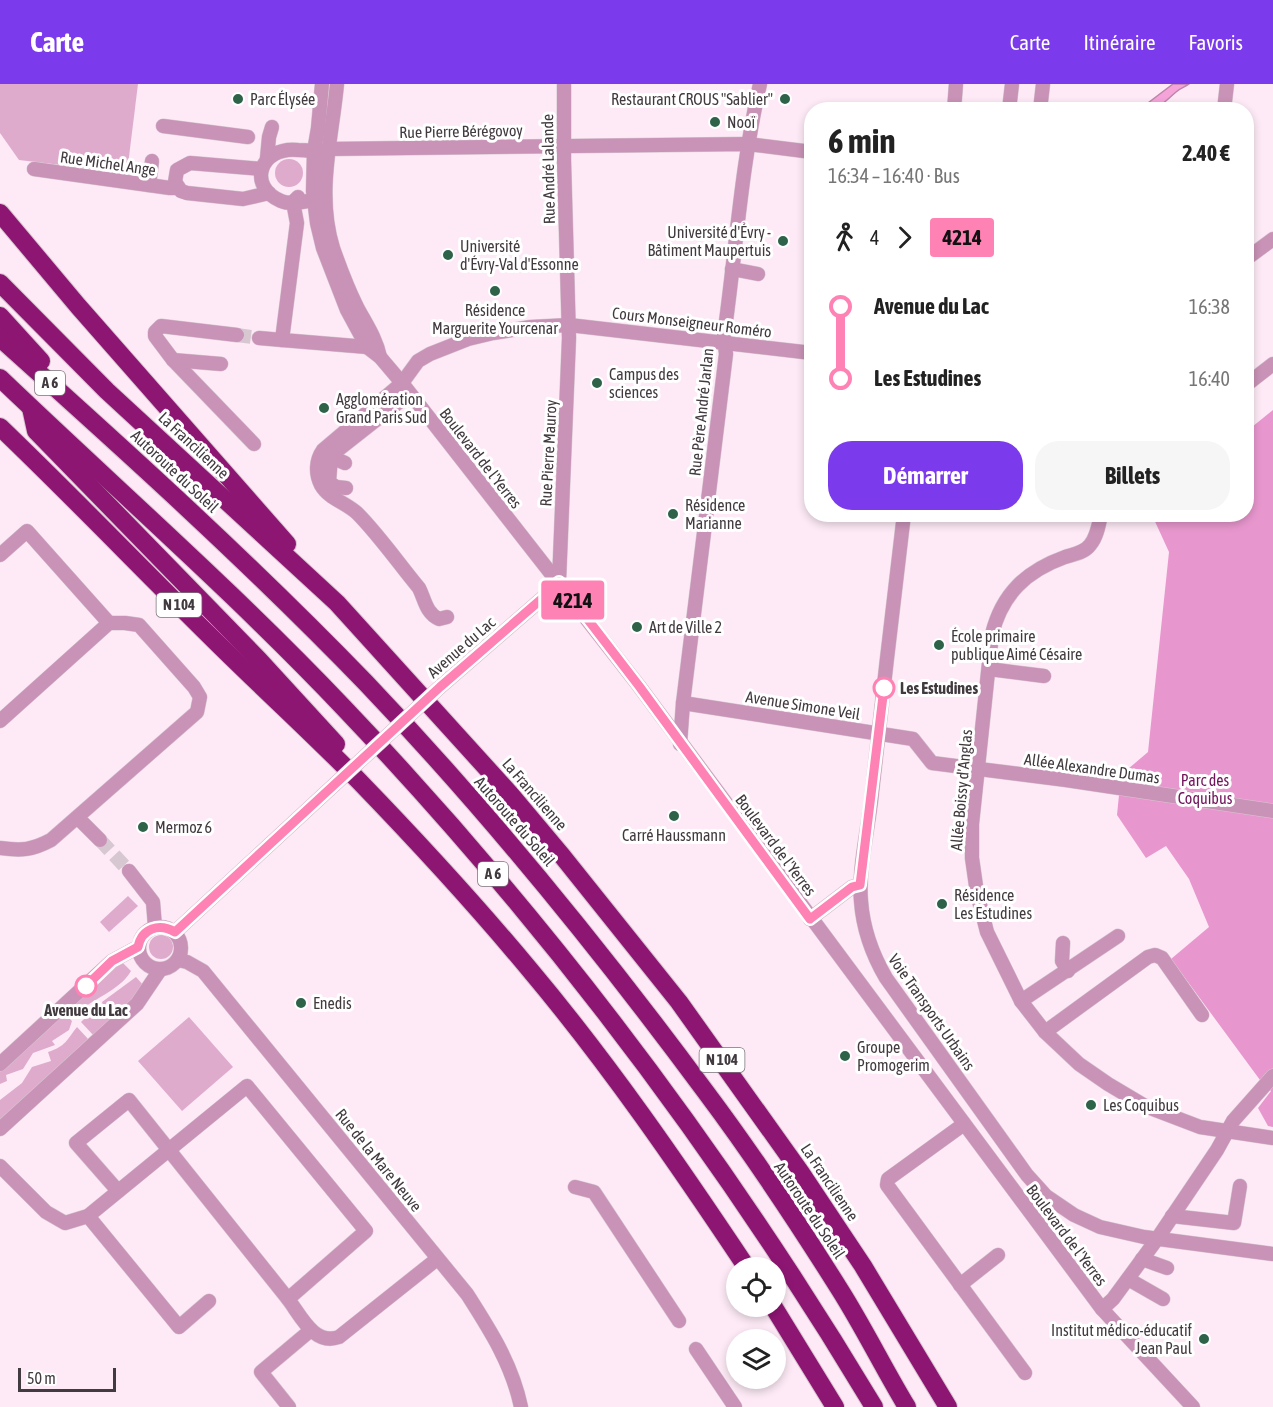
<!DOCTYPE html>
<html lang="fr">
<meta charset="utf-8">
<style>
body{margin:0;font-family:"Asap Condensed",sans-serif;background:#f6f6f6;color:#222;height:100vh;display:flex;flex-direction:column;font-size:22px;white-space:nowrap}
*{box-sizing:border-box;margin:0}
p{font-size:20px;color:#767676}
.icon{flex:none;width:33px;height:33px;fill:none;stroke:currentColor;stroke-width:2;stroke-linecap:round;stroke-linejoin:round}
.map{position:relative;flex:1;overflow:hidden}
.sheet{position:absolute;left:804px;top:18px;width:450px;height:420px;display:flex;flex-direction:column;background:#fff;border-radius:24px;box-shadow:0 3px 9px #0003}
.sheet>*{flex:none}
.badge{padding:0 12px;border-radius:4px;font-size:21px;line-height:39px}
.fabs{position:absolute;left:726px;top:1173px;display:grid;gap:12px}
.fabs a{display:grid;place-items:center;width:60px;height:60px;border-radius:50%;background:#fff;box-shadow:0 3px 9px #0003;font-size:30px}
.scale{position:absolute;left:18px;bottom:15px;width:98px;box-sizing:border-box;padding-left:6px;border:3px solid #413a3f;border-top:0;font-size:16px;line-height:21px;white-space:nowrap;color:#413a3f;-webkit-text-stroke:4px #fff;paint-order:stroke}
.map>.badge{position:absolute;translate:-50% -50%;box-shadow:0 0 0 3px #fff}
.legs{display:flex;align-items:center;gap:9px;height:66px;padding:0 24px;font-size:20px}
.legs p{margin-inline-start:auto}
.headline{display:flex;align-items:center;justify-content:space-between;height:102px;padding:0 24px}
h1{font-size:33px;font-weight:700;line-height:45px}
.button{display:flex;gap:12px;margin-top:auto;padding:12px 24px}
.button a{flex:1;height:69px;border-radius:24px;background:#7c3aed;color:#fff;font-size:24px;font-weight:700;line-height:69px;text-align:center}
.button a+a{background:#f6f6f6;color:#222}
ul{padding:0 24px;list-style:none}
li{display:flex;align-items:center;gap:21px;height:72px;font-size:22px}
li i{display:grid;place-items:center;width:9px;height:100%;margin:0 8px;background:currentColor}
li i::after{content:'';width:15px;height:15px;margin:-8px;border:4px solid;border-radius:50%;background:#fff}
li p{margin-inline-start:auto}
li:first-child i{background:linear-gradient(#0000 50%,currentColor 0)}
li:last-child i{background:linear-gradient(currentColor 50%,#0000 0)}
header{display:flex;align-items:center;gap:36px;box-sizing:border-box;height:84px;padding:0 30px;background:#7c3aed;color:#fff}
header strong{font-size:28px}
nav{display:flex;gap:33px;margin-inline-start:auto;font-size:21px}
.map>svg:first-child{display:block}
</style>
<header>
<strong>Carte</strong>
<nav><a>Carte</a><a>Itinéraire</a><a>Favoris</a></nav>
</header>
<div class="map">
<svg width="1273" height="1323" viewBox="0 0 1273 1323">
<rect width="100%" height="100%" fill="#fdeaf6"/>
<g fill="#dfabcd">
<path d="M0 0H138L127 89 19 76 0 49Z"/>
<circle cx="289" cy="89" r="14"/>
<path d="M128 812 138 822 109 848 100 838Z"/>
<circle cx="161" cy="863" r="12"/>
<path d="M122 878 131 887C119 908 91 914 75 932L68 924Z"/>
<path d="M136 893 144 902 133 915 94 952 81 938 87 932 104 924 102 918Z"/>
<path d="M63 928 72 937 69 946 52 957 55 961 33 969 23 985 6 991 7 997 0 1000V987Z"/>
<path d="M189 933 233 983 182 1027 138 977Z"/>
<path d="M77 943 89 956 0 1037V1016L22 999 32 983 51 977 48 968C66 962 66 957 77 943Z"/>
</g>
<path fill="#e897ce" d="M1273 326V1043L1268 1042 1258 1024 1271 1007 1260 996 1171 875 1209 843 1189 795 1166 762 1146 774 1117 731 1121 691 1148 668 1169 468 1152 431 1246 430 1247 347Z"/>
<path fill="#f5a4da" stroke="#bf84ac" stroke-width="1.5" d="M1173 0H1189C1185 3 1180 4 1176 8 1162 20 1160 26 1140 25Z"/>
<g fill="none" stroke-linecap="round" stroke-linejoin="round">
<g stroke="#d7c7d1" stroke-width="14" stroke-dasharray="14 7" stroke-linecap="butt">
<path d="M237 251 259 254"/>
<path d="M100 756 129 787"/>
</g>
<g stroke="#d7c7d1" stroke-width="15">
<g id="minor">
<path d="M322 0 318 44 314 67 313 107 317 139 323 164 347 226 367 263 380 273 402 299 639 602 1102 1225 1193 1323"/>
<path d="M337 0C332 54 316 110 333 164 340 184 348 205 357 223 366 240 376 254 380 273"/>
<path d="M954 26 956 0"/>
<path d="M1009 26 1012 0"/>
<path d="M1040 26 1043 0"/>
<path d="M1224 26 1227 0"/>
<path d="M163 42 248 53"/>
<path d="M327 65 748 60 812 68"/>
<path d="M267 74 269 53 272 43"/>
<path d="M34 85 170 104H178"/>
<path d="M262 85 190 79 177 86 175 98 181 107 187 109 243 115 269 109"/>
<path d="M149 101 152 77"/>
<path d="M298 113 293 118 297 139 282 256 367 263"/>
<path d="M313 116C303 118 290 121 281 117 247 103 259 62 298 66 306 66 314 66 319 72"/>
<path d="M1246 175 1273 155"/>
<path d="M732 185 758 190"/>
<path d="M237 251 161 242 155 248V252L173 276 254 360"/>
<path d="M259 254 282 256"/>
<path d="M173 276 221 280"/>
<path d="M1246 301 1273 280"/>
<path d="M331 373 329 398 336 403 346 404"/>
<path d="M345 379 331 373 334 369 409 310"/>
<path d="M904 430C893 523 882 615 872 708 869 742 858 784 861 817 863 845 872 870 886 894L1027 1091 1046 1112 1074 1131 1100 1143 1144 1153 1273 1170"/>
<path d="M1101 430C1099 440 1097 453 1090 461 1084 469 1074 470 1065 473 1026 487 1002 510 992 550L972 740V774L977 809 987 848 1021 917 1045 948 1079 980 1108 1000 1145 1022 1200 1043 1273 1054"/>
<path d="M0 471 27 447 109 539"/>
<path d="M559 498 569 254 564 77V0"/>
<path d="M447 533 439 535C426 529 425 516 419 504 399 480 379 451 357 429 345 418 329 415 321 401 315 389 316 376 323 366L402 299 418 277 430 270 468 255 493 249 531 243 569 241 812 269"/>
<path d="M989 585 1044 592"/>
<path d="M440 603 545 512 559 498"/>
<path d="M683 619 913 655 932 679 1066 696 1273 727"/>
<path d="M0 637 109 539H125L139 541 194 603 200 613 197 628 51 756C32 766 22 767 0 764"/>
<path d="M680 660 683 619 726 270 724 252C736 167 741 83 760 0"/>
<path d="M78 734 100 756"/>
<path d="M129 787 153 818 155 843"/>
<path d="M810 835 852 803 860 801"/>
<circle cx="160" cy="864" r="21"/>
<path d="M175 848 334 701"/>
<path d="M1063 859 1062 877 1068 887"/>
<path d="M178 876 187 878 203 887 467 1210C490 1246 512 1280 521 1323"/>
<path d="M1021 917 1118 852"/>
<path d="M1045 948 1148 873 1155 871 1162 874 1202 931"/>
<path d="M0 980 112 877 138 863"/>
<path d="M964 1040 888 1095 887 1101 1025 1289"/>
<path d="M0 1045 137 920 160 886"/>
<path d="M0 1082 46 1128 65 1139 88 1132 247 1002 366 1147 288 1215"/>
<path d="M575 1103 594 1108 679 1237"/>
<path d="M118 1107 76 1059 129 1016 288 1215C301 1232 314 1262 339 1253L437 1175"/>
<path d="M88 1132 179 1243 209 1217"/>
<path d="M1172 1132 1234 1139 1240 1102"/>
<path d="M1142 1175 1167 1184"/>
<path d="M1128 1195 1163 1215"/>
<path d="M960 1201 998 1171"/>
<path d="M1102 1225 1113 1215 1157 1155 1217 1066 1233 1037 1273 992"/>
<path d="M696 1265 735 1323"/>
<path d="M289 1323 261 1288 311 1246"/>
</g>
</g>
<g stroke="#d7c7d1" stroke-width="20">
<g id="highway">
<path d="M0 129 78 222 287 460"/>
<path d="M0 199 107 307 337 519 511 711 563 773 679 918 801 1089 863 1182 948 1323"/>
<path d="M0 232 41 277"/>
<path d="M0 254C125 366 249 478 366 599 488 727 600 865 705 1007 753 1071 798 1139 840 1206 864 1244 884 1285 907 1323"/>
<path d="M0 294C115 404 235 509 344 624 546 836 723 1071 874 1323"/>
<path d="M31 324 36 347 259 576 336 660"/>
<path d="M0 343C71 411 139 482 209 551 258 600 310 647 359 697 418 758 476 821 530 886 609 980 679 1082 747 1184"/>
<path d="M773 1222 835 1323"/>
</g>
</g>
<use href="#minor" stroke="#c993b7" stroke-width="14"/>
<use href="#highway" stroke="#8e1673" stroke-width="18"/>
<g stroke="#d7c7d1" stroke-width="15" stroke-linecap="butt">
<path id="minor-bridge" d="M334 701 440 603"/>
</g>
<use href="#minor-bridge" stroke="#c993b7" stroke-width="14"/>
</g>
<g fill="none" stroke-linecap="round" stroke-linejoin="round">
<g stroke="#fff" stroke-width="14">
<path id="line-1" d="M86 902 112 877 138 863C142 844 159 839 175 848L440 603 545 512 559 498 639 602 810 835 852 803 860 801 884 604"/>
</g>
<use href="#line-1" stroke="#ff82b4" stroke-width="9"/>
</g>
<g fill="#2e6349" stroke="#fff" stroke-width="2">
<circle cx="238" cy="15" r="6"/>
<circle cx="785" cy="15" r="6"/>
<circle cx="715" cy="38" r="6"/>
<circle cx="783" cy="157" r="6"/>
<circle cx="448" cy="171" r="6"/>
<circle cx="495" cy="207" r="6"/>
<circle cx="597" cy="299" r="6"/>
<circle cx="324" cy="324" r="6"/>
<circle cx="673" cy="430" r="6"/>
<circle cx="637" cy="543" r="6"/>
<circle cx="939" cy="561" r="6"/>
<circle cx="674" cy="732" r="6"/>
<circle cx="143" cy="743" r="6"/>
<circle cx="942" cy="820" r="6"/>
<circle cx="301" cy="919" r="6"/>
<circle cx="845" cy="972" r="6"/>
<circle cx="1091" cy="1021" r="6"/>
<circle cx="1204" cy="1255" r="6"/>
</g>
<g fill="#fff" stroke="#ff82b4" stroke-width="3">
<circle cx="884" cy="604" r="10"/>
<circle cx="86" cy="902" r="10"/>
</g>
<g text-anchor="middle" stroke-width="6" stroke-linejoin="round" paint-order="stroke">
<g fill="#fff" stroke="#7a7579" stroke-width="1.5">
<rect x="35" y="287" width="30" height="24" rx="4.5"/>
<rect x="156.5" y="509" width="45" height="24" rx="4.5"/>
<rect x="478" y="778" width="30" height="24" rx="4.5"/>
<rect x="699.5" y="964" width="45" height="24" rx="4.5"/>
</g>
<g font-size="15" font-weight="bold" fill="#413a3f">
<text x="50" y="304">A 6</text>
<text x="179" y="526">N 104</text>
<text x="493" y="795">A 6</text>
<text x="722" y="981">N 104</text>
</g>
<g font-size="16" fill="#413a3f" stroke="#fff" text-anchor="start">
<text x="250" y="21">Parc Élysée</text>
<text x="773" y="21" text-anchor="end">Restaurant CROUS "Sablier"</text>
<text x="727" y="44">Nooï</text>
<text x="771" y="154" text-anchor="end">Université d'Évry -<tspan x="771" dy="18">Bâtiment Maupertuis</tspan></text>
<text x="460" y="168">Université<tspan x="460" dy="18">d'Évry-Val d'Essonne</tspan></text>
<text x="495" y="232" text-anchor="middle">Résidence<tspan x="495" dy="18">Marguerite Yourcenar</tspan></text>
<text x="609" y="296">Campus des<tspan x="609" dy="18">sciences</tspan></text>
<text x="336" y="321">Agglomération<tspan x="336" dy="18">Grand Paris Sud</tspan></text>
<text x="685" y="427">Résidence<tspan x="685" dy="18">Marianne</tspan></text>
<text x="649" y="549">Art de Ville 2</text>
<text x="951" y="558">École primaire<tspan x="951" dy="18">publique Aimé Césaire</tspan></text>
<text x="155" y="749">Mermoz 6</text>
<text x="674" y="757" text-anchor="middle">Carré Haussmann</text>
<text x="954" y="817">Résidence<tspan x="954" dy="18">Les Estudines</tspan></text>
<text x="313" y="925">Enedis</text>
<text x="857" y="969">Groupe<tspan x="857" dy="18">Promogerim</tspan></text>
<text x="1103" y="1027">Les Coquibus</text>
<text x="1192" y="1252" text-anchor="end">Institut médico-éducatif<tspan x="1192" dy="18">Jean Paul</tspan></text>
</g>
<g font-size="16" fill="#413a3f" stroke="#fff">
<text transform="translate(461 47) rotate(-1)" y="6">Rue Pierre Bérégovoy</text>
<text transform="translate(108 79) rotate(8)" y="6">Rue Michel Ange</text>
<text transform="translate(548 85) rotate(-91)" y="6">Rue André Lalande</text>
<text transform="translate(692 238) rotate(7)" y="6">Cours Monseigneur Roméro</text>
<text transform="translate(701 328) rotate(-84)" y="6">Rue Père André Jarlan</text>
<text transform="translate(194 361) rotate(43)" y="6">La Francilienne</text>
<text transform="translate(548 369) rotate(-87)" y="6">Rue Pierre Mauroy</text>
<text transform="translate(481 374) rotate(52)" y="6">Boulevard de l'Yerres</text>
<text transform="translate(175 387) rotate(43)" y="6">Autoroute du Soleil</text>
<text transform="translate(461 563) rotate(-41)" y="6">Avenue du Lac</text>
<text transform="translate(803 621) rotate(9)" y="6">Avenue Simone Veil</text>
<text transform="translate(1092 684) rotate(8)" y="6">Allée Alexandre Dumas</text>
<text transform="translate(961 706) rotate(-85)" y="6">Allée Boissy d'Anglas</text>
<text transform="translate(535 710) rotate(49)" y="6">La Francilienne</text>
<text transform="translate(515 737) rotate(49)" y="6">Autoroute du Soleil</text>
<text transform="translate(776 761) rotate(53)" y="6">Boulevard de l'Yerres</text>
<text transform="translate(932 928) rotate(55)" y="6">Voie Transports Urbains</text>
<text transform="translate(379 1076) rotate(51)" y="6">Rue de la Mare Neuve</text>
<text transform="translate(830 1098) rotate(56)" y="6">La Francilienne</text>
<text transform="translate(810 1126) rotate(56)" y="6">Autoroute du Soleil</text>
<text transform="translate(1067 1151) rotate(53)" y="6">Boulevard de l'Yerres</text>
</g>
<g font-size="16" font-weight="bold" fill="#413a3f" stroke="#fff" text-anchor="start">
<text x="900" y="610">Les Estudines</text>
<text x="86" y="932" text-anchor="middle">Avenue du Lac</text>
</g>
<g font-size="16" fill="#71135b" stroke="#fff">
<text x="1205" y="702">Parc des<tspan x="1205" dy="18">Coquibus</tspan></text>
</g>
</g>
</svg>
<div class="fabs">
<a><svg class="icon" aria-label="locate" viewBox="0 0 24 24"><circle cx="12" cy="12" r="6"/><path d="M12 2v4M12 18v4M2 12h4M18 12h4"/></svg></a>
<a><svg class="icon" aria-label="layers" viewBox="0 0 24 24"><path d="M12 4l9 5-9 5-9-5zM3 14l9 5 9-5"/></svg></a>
</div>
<div class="scale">50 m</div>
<b class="badge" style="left:573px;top:516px;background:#ff82b4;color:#111">4214</b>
<section class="sheet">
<div class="headline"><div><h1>6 min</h1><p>16:34 – 16:40 · Bus</p></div><b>2.40 €</b></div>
<div class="legs"><svg class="icon" aria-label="walk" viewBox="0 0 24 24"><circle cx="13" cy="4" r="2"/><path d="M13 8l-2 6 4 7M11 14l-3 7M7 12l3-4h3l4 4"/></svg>4<svg class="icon" aria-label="forward" viewBox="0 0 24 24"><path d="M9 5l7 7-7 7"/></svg><b class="badge" style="background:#ff82b4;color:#111">4214</b></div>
<ul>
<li><i style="color:#ff82b4"></i><b>Avenue du Lac</b><p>16:38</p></li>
<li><i style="color:#ff82b4"></i><b>Les Estudines</b><p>16:40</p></li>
</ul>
<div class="button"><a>Démarrer</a><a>Billets</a></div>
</section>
</div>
